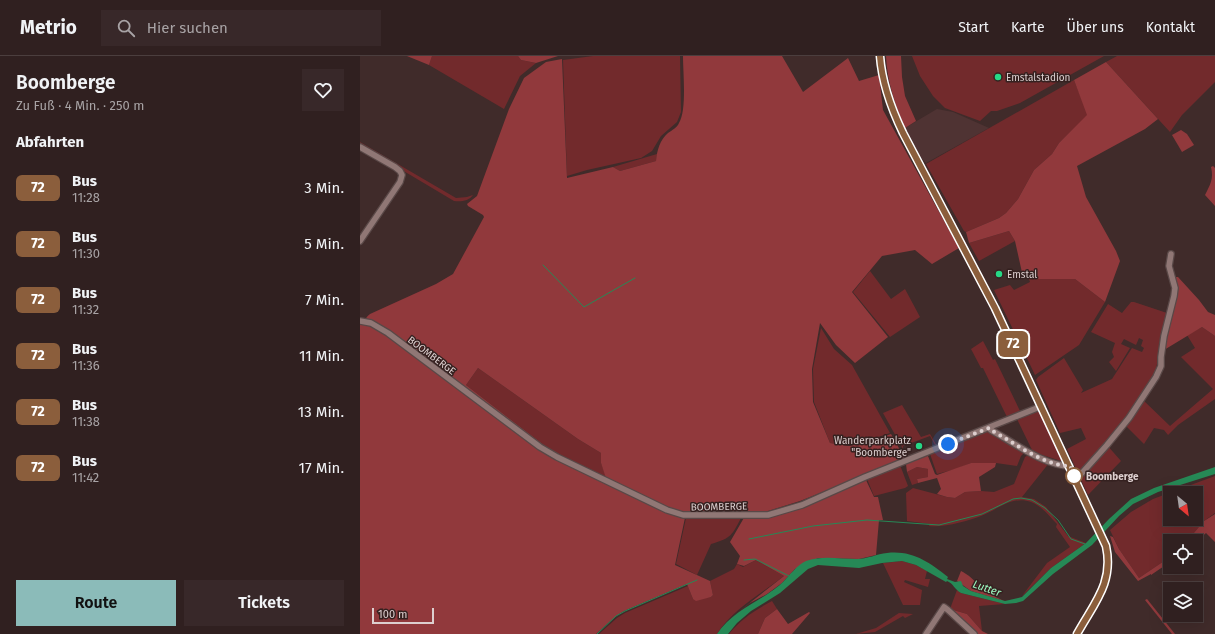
<!DOCTYPE html>
<html lang="de">
<meta charset="utf-8">
<style>
body{margin:0;font-family:"Fira Sans",sans-serif;background:#382829;color:#f1f3f6;height:100vh;display:flex;flex-direction:column;font-size:15px;white-space:nowrap}
*{box-sizing:border-box;margin:0}
p{font-size:13px;color:#a8a3a5}
.icon{flex:none;width:22px;height:22px;fill:none;stroke:currentColor;stroke-width:2;stroke-linecap:round;stroke-linejoin:round}
.map{position:relative;flex:1;overflow:hidden}
.sheet{display:flex;flex-direction:column;background:#302020;width:360px}
.sheet>*{flex:none}
.badge{padding:0 8px;border-radius:6px;font-size:14px;line-height:26px}
.needle{width:26px;rotate:151deg}
.fabs{position:absolute;left:803px;top:430px;display:grid;gap:8px}
.fabs a{display:grid;place-items:center;width:40px;height:40px;border-radius:0px;background:#302020;box-shadow:0 4px 16px #0002,0 0 0 1px #4b3e3e;font-size:20px}
.scale{position:absolute;left:12px;bottom:10px;width:62px;box-sizing:border-box;padding-left:4px;border:2px solid #ddcfcf;border-top:0;font-size:11px;line-height:14px;white-space:nowrap;color:#ddcfcf;-webkit-text-stroke:3px #352120;paint-order:stroke}
.you{position:absolute;width:20px;height:20px;margin:-10px;border:3px solid #fff;border-radius:50%;background:#1a73e8;box-shadow:0 0 0 6px #1a73e833}
.map>.badge{position:absolute;translate:-50% -50%;box-shadow:0 0 0 2px #fff}
h2{padding:0 16px;font-size:15px;line-height:36px}
.round{display:grid;place-items:center;flex:none;width:42px;height:42px;border-radius:0px;background:#382829}
.summary{display:flex;align-items:center;justify-content:space-between;height:68px;padding:0 16px}
h1{font-size:19px;font-weight:600;line-height:30px}
.cta{display:flex;gap:8px;margin-top:auto;padding:8px 16px}
.cta a{flex:1;height:46px;border-radius:0px;background:#8bbbb9;color:#111;font-size:16px;font-weight:600;line-height:46px;text-align:center}
.cta a+a{background:#382829;color:#f1f3f6}
ul{padding:0;list-style:none}
li{display:flex;align-items:center;gap:12px;height:56px;padding:0 16px}
li div{flex:1}
li b{display:block;font-size:15px}
li em{font-style:normal}
li .badge{min-width:44px;font-weight:700;text-align:center}
header{display:flex;align-items:center;gap:24px;box-sizing:border-box;height:56px;padding:0 20px;background:#302020;border-bottom:1px solid #4b3e3e}
header strong{font-size:19px}
nav{display:flex;gap:22px;margin-inline-start:auto;font-size:14px}
.search{width:280px;height:36px;background:#382829;display:flex;align-items:center;gap:10px;box-sizing:border-box;padding:0 14px;border-radius:0px;color:#a8a3a5;font-size:15px}
main{display:flex;flex:1;min-height:0}
.map>svg:first-child{display:block}
</style>
<header>
<strong>Metrio</strong>
<div class="search"><svg class="icon" aria-label="search" viewBox="0 0 24 24"><circle cx="10" cy="10" r="6"/><path d="M15 15l6 6"/></svg>Hier suchen</div>
<nav><a>Start</a><a>Karte</a><a>Über uns</a><a>Kontakt</a></nav>
</header>
<main>
<section class="sheet">
<div class="summary"><div><h1>Boomberge</h1><p>Zu Fuß · 4 Min. · 250 m</p></div><a class="round"><svg class="icon" aria-label="heart" viewBox="0 0 24 24"><path d="M12 20l-8-8c-3-5 5-10 8-4 3-6 11-1 8 4z"/></svg></a></div>
<h2>Abfahrten</h2>
<ul>
<li><span class="badge" style="background:#8b5e3c;color:#fff">72</span><div><b>Bus</b><p>11:28</p></div><em>3 Min.</em></li>
<li><span class="badge" style="background:#8b5e3c;color:#fff">72</span><div><b>Bus</b><p>11:30</p></div><em>5 Min.</em></li>
<li><span class="badge" style="background:#8b5e3c;color:#fff">72</span><div><b>Bus</b><p>11:32</p></div><em>7 Min.</em></li>
<li><span class="badge" style="background:#8b5e3c;color:#fff">72</span><div><b>Bus</b><p>11:36</p></div><em>11 Min.</em></li>
<li><span class="badge" style="background:#8b5e3c;color:#fff">72</span><div><b>Bus</b><p>11:38</p></div><em>13 Min.</em></li>
<li><span class="badge" style="background:#8b5e3c;color:#fff">72</span><div><b>Bus</b><p>11:42</p></div><em>17 Min.</em></li>
</ul>
<div class="cta"><a>Route</a><a>Tickets</a></div>
</section>
<div class="map">
<svg width="855" height="578" viewBox="0 0 855 578">
<rect width="100%" height="100%" fill="#402b2a"/>
<path fill="#4f3333" d="M577 53 593 56 629 72 566 107 560 101 545 72Z"/>
<g fill="#722a2c" fill-rule="evenodd">
<path d="M72 0H158L161 4 176 7 160 20 144 53 69 9Z"/>
<path d="M233 0H320L321 56 317 66 301 80 292 95 281 102 227 114 207 120 203 4Z"/>
<path d="M552 0H744L660 47 637 55H631L620 65 585 52 573 40 560 20Z"/>
<path d="M757 0H855V26L822 59 810 76 746 6Z"/>
<path d="M714 24 728 59 699 87 692 98 674 114 658 143 646 157 639 162 606 176 604 175 566 108Z"/>
<path d="M0 86 96 142 107 141 113 139C109 145 101 146 94 145L0 89Z"/>
<path d="M297 98 296 105 260 115 253 111Z"/>
<path d="M649 175 655 185 619 205 609 187Z"/>
<path d="M510 215 531 243 545 233 560 261 530 281 493 236Z"/>
<path d="M669 223H715L745 246 719 289 675 319 634 234 650 229 654 234 670 226Z"/>
<path d="M771 246H774L807 257 795 318 763 367 746 388 761 405 728 439 707 393 726 383 721 372 700 377 676 324 678 321 704 302 723 334 721 337 752 323 772 292 782 296 784 292 781 290 783 284 779 282 776 289 764 283 761 288 770 292 756 315 749 306 754 301 752 296 755 287 731 276 748 248 762 257Z"/>
<path d="M842 271 855 280V343L818 369 808 379 804 374 794 372 784 388 765 369 783 344 810 370 853 333 821 301 835 292 827 279Z"/>
<path d="M461 272 474 293 492 309 530 377 509 384 485 389 470 387 454 346 453 313Z"/>
<path d="M623 285 633 304 635 303 660 355 647 361 623 312H621L611 293Z"/>
<path d="M118 312 218 383 241 397V407L247 422 189 393 106 329Z"/>
<path d="M542 349 561 381 570 378 577 390 575 389 570 380 543 390V393L523 357Z"/>
<path d="M677 355 681 357 704 406 673 396 657 363Z"/>
<path d="M630 375 665 396 661 400 657 410 636 407H611L596 413 577 418 570 398 623 376Z"/>
<path d="M668 399 689 407 662 441 674 443 686 451 708 480 726 487 691 512 662 540 687 507 710 491 696 471 697 468C689 460 682 450 671 446 653 439 637 454 621 460 607 465 584 472 569 470L570 468 547 465 546 437 553 432 587 441 595 442 605 436 621 435 634 436 654 428 665 401Z"/>
<path d="M540 409 548 430 545 432 514 440 507 423Z"/>
<path d="M557 411 568 413V421L557 423 558 427 552 429 547 416Z"/>
<path d="M855 420V457L844 465 827 485H810V501L779 522 759 493 750 474 771 456 793 443ZM810 437H836V463H810Z"/>
<path d="M382 460C372 479 372 482 351 488L337 519 316 508 326 462Z"/>
<path d="M396 504 424 520C401 538 373 553 357 578H239L257 562 265 557 328 530 333 543 351 541 353 539 350 525 374 513 377 508 383 511Z"/>
<path d="M542 505 556 509 567 515 565 523H570L568 531 545 524 544 526 562 534 560 549H543L523 507Z"/>
<path d="M597 534 601 537 645 548 619 550 622 575 607 558 590 553Z"/>
<path d="M412 545 417 553 405 562 398 578H369C381 563 395 554 412 545Z"/>
<path d="M539 557 553 558 545 562 543 560 515 576 496 578 516 572Z"/>
</g>
<g fill="#91393c" fill-rule="evenodd">
<path d="M47 0H72L69 9Z"/>
<path d="M158 0H198L176 7 161 4Z"/>
<path d="M323 0H422L443 36 488 2 499 25 519 19 523 54 599 192 572 208 555 194 522 200 492 236 528 281 495 307 476 289 460 267 452 313 453 346 470 387 489 390 510 385 531 378 545 403 440 445 408 455 326 457 315 509 350 525 353 539 351 541 336 545 333 543 327 528 264 555 256 560 236 578H0V267C4 266 7 260 10 258L76 228 93 218 124 161 123 159 108 150 107 148 117 140 149 53 164 22 186 6 202 3 207 122 253 111 260 115 296 105C297 94 300 84 308 77 312 74 317 72 319 67 327 54 323 17 323 0ZM118 312 218 383 241 397V407L246 422 189 393 106 329Z"/>
<path d="M526 0H541L542 21 545 40 556 65 545 72C535 49 527 25 526 0Z"/>
<path d="M746 6 798 63 785 73 717 110 726 141 756 195 760 205 745 246 715 223H669L667 220 663 221 655 185 649 175 609 187 606 176 639 162 646 157 658 143 674 114 692 98 699 87 727 59 714 24Z"/>
<path d="M821 74 827 78 834 89 822 96 812 79Z"/>
<path d="M853 110 855 112V150L845 139C850 129 854 123 851 111Z"/>
<path d="M815 221H818L839 244 848 256 855 259V280L842 271 804 294Z"/>
<path d="M567 400H568L575 418 577 419 611 407H636L635 411 619 421 621 435 605 436 595 442 587 441 577 438 581 433 577 422 558 427 557 423 568 421V413L557 411 547 416 546 408Z"/>
<path d="M506 424 514 441H518L523 464H519L516 499 499 503 458 502 435 513 422 527 407 538 390 547 377 557 424 520 396 504 384 510 377 508 380 500 370 486 385 460H409L443 450Z"/>
<path d="M855 458V486L846 477 836 486V485H827L844 465Z"/>
<path d="M750 480 753 481 759 493 779 522 810 501V506L791 519V518L778 525 755 496Z"/>
<path d="M601 515C607 518 617 525 618 532L644 545 611 535 597 525Z"/>
<path d="M787 543 815 578H812L785 544Z"/>
<path d="M417 553 428 568 449 556 450 557 432 578H398L405 562Z"/>
<path d="M590 553 607 558 622 575 628 578H618L616 577Z"/>
</g>
<path fill="#268956" d="M855 411V418L798 436 773 448 759 460 732 489 693 518 663 545 656 547 645 548 601 537C594 533 594 528 587 525L586 526 556 509 542 505 522 507 499 512 458 509 448 513 420 537 391 555 377 567 368 578H357C369 560 388 550 406 539 412 535 419 530 423 526 430 519 437 509 446 505 462 499 480 503 497 503 507 503 517 498 527 497 552 494 569 506 588 521L587 523 595 526 601 525 603 530 611 535 645 545 662 541 691 512 726 487 749 463 771 443 794 432Z"/>
<g fill="none" stroke-linecap="round" stroke-linejoin="round">
<g stroke="#268956" stroke-width="1">
<path d="M183 209 224 251 275 222"/>
<path d="M389 483 453 470 507 464 579 469 622 458 653 443 661 442 672 444 685 452 698 464 711 483 725 488"/>
<path d="M384 504 395 503 429 520"/>
<path d="M237 578 256 560 265 555 337 524"/>
</g>
<g stroke="#594847" stroke-width="8">
<g id="minor">
<path d="M520 0C522 28 531 52 543 77L635 252 746 490C754 526 733 548 717 578"/>
<path d="M0 91 35 111 40 115 42 119 40 126 0 185"/>
<path d="M0 265 11 267 28 277 180 391 197 401 307 454 323 459H408L442 449 505 421 682 350"/>
<path d="M629 372 631 374C653 386 684 410 710 410"/>
<path d="M715 422 722 417 747 389 769 362 796 321 801 310V301L804 280 814 240 815 232 809 210 811 198"/>
<path d="M566 578 584 551 588 554 614 578"/>
</g>
</g>
<use href="#minor" stroke="#907775" stroke-width="5.5"/>
</g>
<g fill="none" stroke-linecap="round" stroke-linejoin="round">
<g stroke="#fff" stroke-width="9">
<path id="line" d="M520 0C522 28 531 52 543 77L635 252 746 490C754 527 734 547 717 578"/>
</g>
<use href="#line" stroke="#8b5e3c" stroke-width="6"/>
<path stroke="#ddcfcf" stroke-width="4" stroke-dasharray="0 7.2" d="M588 388 629 372 631 374C653 386 684 410 710 410L716 422 714 420"/>
</g>
<g fill="#26d886" stroke="#352120" stroke-width="1.5">
<circle cx="638" cy="21" r="4"/>
<circle cx="639" cy="218" r="4"/>
<circle cx="559" cy="390" r="4"/>
</g>
<circle fill="#fff" stroke="#8b5e3c" stroke-width="2" cx="714" cy="420" r="8"/>
<g text-anchor="middle" stroke-width="3" stroke-linejoin="round" paint-order="stroke">
<g font-size="10" fill="#ddcfcf" stroke="#352120" text-anchor="start">
<text x="646" y="25">Emstalstadion</text>
<text x="647" y="222">Emstal</text>
<text x="551" y="388" text-anchor="end">Wanderparkplatz<tspan x="551" dy="12">"Boomberge"</tspan></text>
</g>
<g font-size="10" fill="#ddcfcf" stroke="#352120">
<text transform="translate(72 299) rotate(37)" y="4">BOOMBERGE</text>
<text transform="translate(359 450) rotate(-1)" y="4">BOOMBERGE</text>
</g>
<g font-size="10" font-weight="bold" fill="#ddcfcf" stroke="#352120" text-anchor="start">
<text x="726" y="424">Boomberge</text>
</g>
<g font-size="11" font-style="italic" fill="#9dfac1" stroke="#352120">
<text transform="translate(627 532) rotate(19)" y="4">Lutter</text>
</g>
</g>
</svg>
<div class="fabs">
<a><svg class="needle" viewBox="-14 -14 28 28"><path d="M0-13l5 13h-10z" fill="#e53935"/><path d="M0 13l5-13h-10z" fill="#a8a3a5"/></svg></a>
<a><svg class="icon" aria-label="locate" viewBox="0 0 24 24"><circle cx="12" cy="12" r="6"/><path d="M12 2v4M12 18v4M2 12h4M18 12h4"/></svg></a>
<a><svg class="icon" aria-label="layers" viewBox="0 0 24 24"><path d="M12 4l9 5-9 5-9-5zM3 14l9 5 9-5"/></svg></a>
</div>
<div class="scale">100 m</div>
<div class="you" style="left:588px;top:388px"></div>
<b class="badge" style="left:653px;top:288px;background:#8b5e3c;color:#fff">72</b>
</div>
</main>
